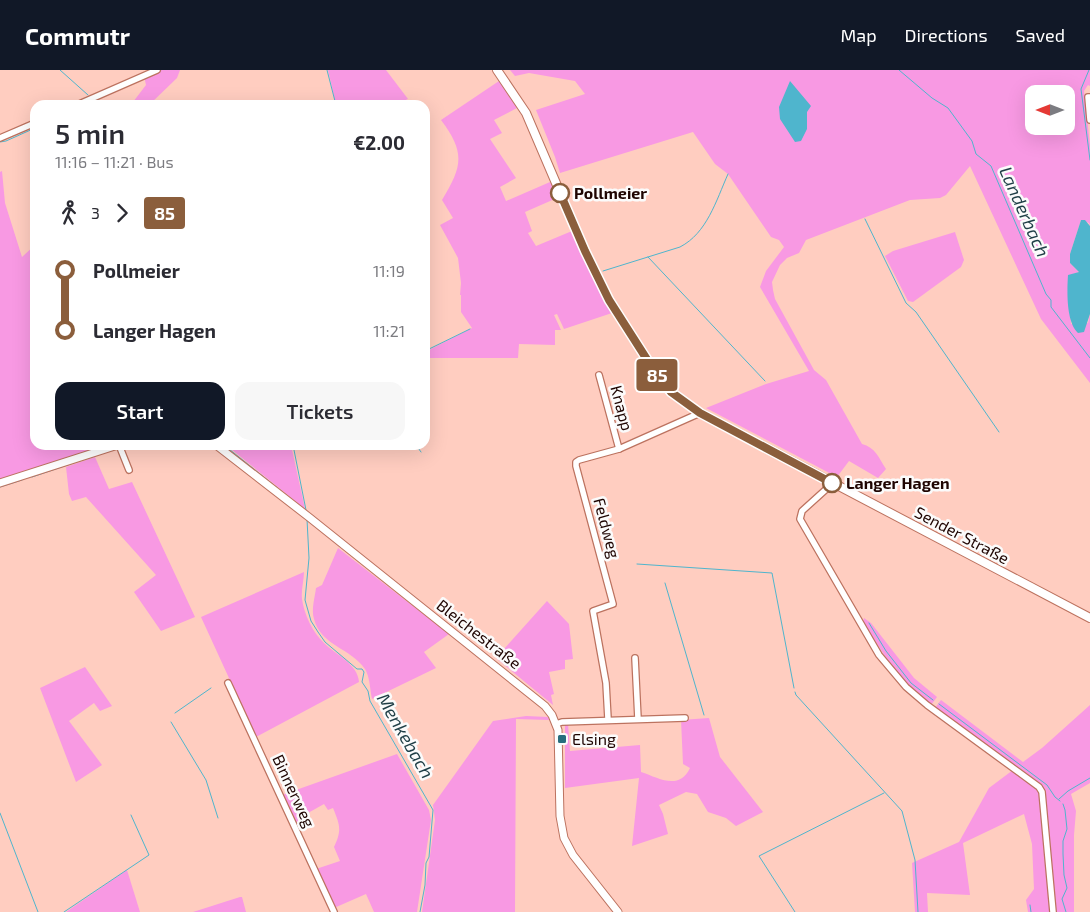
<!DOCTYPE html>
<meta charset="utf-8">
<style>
body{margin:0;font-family:"Exo 2",sans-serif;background:#f7f7f7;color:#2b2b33;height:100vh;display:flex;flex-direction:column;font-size:19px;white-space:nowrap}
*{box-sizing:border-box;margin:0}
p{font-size:16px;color:#7c7c81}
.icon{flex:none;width:28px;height:28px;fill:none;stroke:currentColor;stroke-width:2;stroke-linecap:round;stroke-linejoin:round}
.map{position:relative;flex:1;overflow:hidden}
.drawer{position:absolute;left:30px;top:30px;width:400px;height:350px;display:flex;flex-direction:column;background:#fff;border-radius:15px;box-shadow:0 5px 20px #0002}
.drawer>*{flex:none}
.badge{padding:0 10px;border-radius:4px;font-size:18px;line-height:32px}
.needle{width:32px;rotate:270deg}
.buttons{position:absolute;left:1025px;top:15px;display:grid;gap:10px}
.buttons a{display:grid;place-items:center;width:50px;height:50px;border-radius:10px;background:#fff;box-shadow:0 5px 20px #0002;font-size:25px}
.map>.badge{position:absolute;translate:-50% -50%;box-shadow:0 0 0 2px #fff}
.legs{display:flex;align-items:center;gap:8px;height:55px;padding:0 25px;font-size:16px}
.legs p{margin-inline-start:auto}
.summary{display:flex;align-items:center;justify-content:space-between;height:85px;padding:0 25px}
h1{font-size:28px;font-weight:600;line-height:38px}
.cta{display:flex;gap:10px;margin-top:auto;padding:10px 25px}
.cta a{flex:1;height:58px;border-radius:15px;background:#111827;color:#fff;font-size:20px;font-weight:600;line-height:58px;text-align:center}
.cta a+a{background:#f7f7f7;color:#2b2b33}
ul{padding:0 25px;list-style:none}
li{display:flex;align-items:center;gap:18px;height:60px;font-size:19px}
li i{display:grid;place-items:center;width:8px;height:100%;margin:0 6px;background:currentColor}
li i::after{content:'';width:12px;height:12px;margin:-6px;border:4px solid;border-radius:50%;background:#fff}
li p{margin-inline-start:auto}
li:first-child i{background:linear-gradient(#0000 50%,currentColor 0)}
li:last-child i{background:linear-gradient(currentColor 50%,#0000 0)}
header{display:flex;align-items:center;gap:30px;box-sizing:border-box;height:70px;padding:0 25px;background:#111827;color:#fff}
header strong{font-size:24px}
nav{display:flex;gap:28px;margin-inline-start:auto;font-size:18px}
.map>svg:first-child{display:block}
</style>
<header>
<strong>Commutr</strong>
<nav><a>Map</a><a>Directions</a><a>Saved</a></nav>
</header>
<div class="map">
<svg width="1090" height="842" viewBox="0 0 1090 842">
<rect width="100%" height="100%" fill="#ffcdc0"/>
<g fill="#f899e3" fill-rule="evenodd">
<path d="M160 0H180L177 8 149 35H135L133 32 146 15 144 6Z"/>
<path d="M328 0H386L408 29 393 35H336Z"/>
<path d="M510 0H1090V16L1088 15 1084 21 1090 75V156L1089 153 1081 150 1070 184V193L1079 202 1068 206 1071 254 1088 253 1090 244V313L1041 249 970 96 946 125 940 128 910 130 806 170 799 183 787 188 780 195 772 212 773 220 775 229 814 300 826 310 862 374C875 377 879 388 886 399L878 408 849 391 837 407 706 338 766 314 809 301 760 217 766 201 784 177 779 170 771 167 728 104 715 94 693 62 560 103 555 87 536 40 585 24 575 11 529 3 515 6ZM1034 24H1066V56H1034Z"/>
<path d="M499 11 517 38 494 50 502 63 490 69 516 108 500 117 506 131 550 112 557 128 525 142 532 161 528 163 536 176 572 161 591 205 612 243 564 259 557 244 554 245 561 260H555V275L519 274 518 288H425V282L472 258 461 242V225H460L461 213 458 188 440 155 453 148 442 130C462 97 466 83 441 50Z"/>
<path d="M2 101 5 133 22 187 35 175V375H106L0 409V102Z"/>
<path d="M955 162 964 190 961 197 913 232 908 231 885 186 893 181Z"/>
<path d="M226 375H291L305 439Z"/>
<path d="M95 387 109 419 132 412 195 547 161 561 134 522 156 505 86 427 72 431 69 424 66 397Z"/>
<path d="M338 478 449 564 424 582 436 598 372 629C370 620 370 607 365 599 351 578 321 576 314 549 311 539 315 527 316 518L322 515Z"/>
<path d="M304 502C304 510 301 520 302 529 304 544 313 563 324 573 336 585 358 594 359 612L256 667 201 547Z"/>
<path d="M547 531 569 554 573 589 565 590V599L549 602 554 624 551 625 553 635 496 588Z"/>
<path d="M864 548 871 553 914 608 937 627 931 635 909 616 892 597 863 552Z"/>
<path d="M85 597 112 636 100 641 94 633 69 651 102 695 76 712 40 618Z"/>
<path d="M941 630 1023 692 1042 678 1090 635V713L1071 724 1076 741 1074 765V842H1028L1026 830 1034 819 1032 774 1024 744 963 773 970 825 927 823 928 842H915L912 793 959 772 989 718 1017 697 935 638Z"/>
<path d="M526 646 548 647 549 650 516 649 515 842H422L435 750 433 735 493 651Z"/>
<path d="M709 648 720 687 763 742 736 756 726 748 708 742 697 724 686 722 659 735 663 744 668 764 632 776 639 708 565 718V655L568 654 570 681 640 675 641 702C659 708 679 721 690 698L683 694 681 650Z"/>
<path d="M397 684 429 740 431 750 417 842H374L366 824 334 838 316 799 340 791 334 777C342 760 340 755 333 738L328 740 324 734 308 743 309 746 296 753 282 725Z"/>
<path d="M127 800 140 842H66Z"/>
<path d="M242 827 246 842H193L240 827Z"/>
</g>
<g fill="#4fb5cd">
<path d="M790 11 811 36 807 42V59L801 71 795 72 780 49 779 37Z"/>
<path d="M1081 150H1085L1090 156V244L1084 262 1078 263C1066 252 1067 221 1068 205L1079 202 1070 193V184Z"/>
</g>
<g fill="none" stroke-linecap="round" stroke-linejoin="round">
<g stroke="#4fb5cd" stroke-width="1">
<path d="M60 0 88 25"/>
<path d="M327 0 336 35"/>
<path d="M899 0 932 28 948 38 972 71 976 84 991 96 1046 224 1051 230V237L1090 288"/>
<path d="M1089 0 1081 19 1090 90"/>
<path d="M0 72 6 71 35 58"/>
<path d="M865 149 906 233 916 242 999 362"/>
<path d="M648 187 765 311"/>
<path d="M603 201 680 177C707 163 716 131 728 104"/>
<path d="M425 281 470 259"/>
<path d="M224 375 295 432"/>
<path d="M293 375 306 440"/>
<path d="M416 375 421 382"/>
<path d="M32 407 94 386"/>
<path d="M0 417 22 410"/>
<path d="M307 449 309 488 305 530 311 551 318 562 325 572 357 599H362L364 602 362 612 368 621 370 631 433 740 429 787 426 793 425 815 420 842"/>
<path d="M637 494 772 503 794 618"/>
<path d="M665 513 704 645"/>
<path d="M869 553 886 581 911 613 933 630"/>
<path d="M795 622 796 625 902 741 915 790 918 842"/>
<path d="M939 634 1047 715 1055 727 1060 731"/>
<path d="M175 643 211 618"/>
<path d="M171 652 206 710 218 748"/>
<path d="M1059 729 1068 721 1090 708"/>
<path d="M1063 734 1065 740 1067 759 1063 771V784L1064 805 1067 818 1062 829 1066 842"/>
<path d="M0 743 38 842"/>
<path d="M1030 835 1031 842"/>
<path d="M64 842 149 785 131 745"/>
<path d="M795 842 759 786 884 723"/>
</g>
<g stroke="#bc725f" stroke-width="8">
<g id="minor">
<path d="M1090 27H1088L1090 50"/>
<path d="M77 35 157 0"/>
<path d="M0 68 35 53"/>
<path d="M599 305 619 379"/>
<path d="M119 375 129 400"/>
<path d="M833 413 802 441 800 449 879 585 906 617 927 635 1039 717 1042 722 1053 842"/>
<path d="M635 588 638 649"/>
<path d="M228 613 334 842"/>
<path d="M608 649 606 613 593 541 613 534 576 396V392L579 390 619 379 700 343"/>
<path d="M556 654 562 652 685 648"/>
</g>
</g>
<g stroke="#bc725f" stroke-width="9">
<g id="tertiary">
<path d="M216 375 310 448 545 636 552 645 558 660 560 746 564 768 573 785 618 842"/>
<path d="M0 413 118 375"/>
</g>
</g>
<g stroke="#bc725f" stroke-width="10">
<path id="secondary" d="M497 0 526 43 585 181 609 230 655 302 671 322 700 343 1090 548"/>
</g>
<use href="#minor" stroke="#fff" stroke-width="5.5"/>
<use href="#tertiary" stroke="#fff" stroke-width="7"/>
<use href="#secondary" stroke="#fff" stroke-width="8"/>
</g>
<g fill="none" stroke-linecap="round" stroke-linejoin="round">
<g stroke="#fff" stroke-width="11">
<path id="line-1" d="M560 123 585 181 609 230 655 302 671 322 700 343 832 413"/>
</g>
<use href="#line-1" stroke="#8b5e3c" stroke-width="8"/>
</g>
<g fill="#fff" stroke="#8b5e3c" stroke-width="2.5">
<circle cx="560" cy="123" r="9"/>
<circle cx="832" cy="413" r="9"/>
</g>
<rect fill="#286d7d" stroke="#fbfbfb" stroke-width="2" x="557" y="664" width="10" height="10" rx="2.5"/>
<g text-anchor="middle" stroke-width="5" stroke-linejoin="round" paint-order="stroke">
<g font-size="16" font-weight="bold" fill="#1e0401" stroke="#fbfbfb" text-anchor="start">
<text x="574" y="129">Pollmeier</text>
<text x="846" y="419">Langer Hagen</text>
</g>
<g font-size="16" fill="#1e0401" stroke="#fbfbfb">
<text transform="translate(622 338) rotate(75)" y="6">Knapp</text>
<text transform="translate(607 458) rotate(75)" y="6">Feldweg</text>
<text transform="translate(962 465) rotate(28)" y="6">Sender Straße</text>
<text transform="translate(479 564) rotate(38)" y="6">Bleichestraße</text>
<text transform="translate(294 721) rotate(65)" y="6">Binnerweg</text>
</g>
<g font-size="16" fill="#1e0401" stroke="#fbfbfb" text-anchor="start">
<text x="572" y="675">Elsing</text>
</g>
<g font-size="18" font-style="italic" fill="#1f3e46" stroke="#fbfbfb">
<text transform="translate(1024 142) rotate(66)" y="6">Landerbach</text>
<text transform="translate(405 666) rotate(60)" y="6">Menkebach</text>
</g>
</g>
</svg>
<div class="buttons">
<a><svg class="needle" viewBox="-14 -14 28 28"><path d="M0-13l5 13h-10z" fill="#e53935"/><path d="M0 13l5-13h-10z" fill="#7c7c81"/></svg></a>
</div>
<b class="badge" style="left:657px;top:305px;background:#8b5e3c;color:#fff">85</b>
<section class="drawer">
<div class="summary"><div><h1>5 min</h1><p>11:16 – 11:21 · Bus</p></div><b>€2.00</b></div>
<div class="legs"><svg class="icon" aria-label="walk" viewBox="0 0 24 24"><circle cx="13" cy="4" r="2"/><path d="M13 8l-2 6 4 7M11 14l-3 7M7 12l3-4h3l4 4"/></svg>3<svg class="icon" aria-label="forward" viewBox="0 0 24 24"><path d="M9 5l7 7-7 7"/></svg><b class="badge" style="background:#8b5e3c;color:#fff">85</b></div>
<ul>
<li><i style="color:#8b5e3c"></i><b>Pollmeier</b><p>11:19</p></li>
<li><i style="color:#8b5e3c"></i><b>Langer Hagen</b><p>11:21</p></li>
</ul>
<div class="cta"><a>Start</a><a>Tickets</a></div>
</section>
</div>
